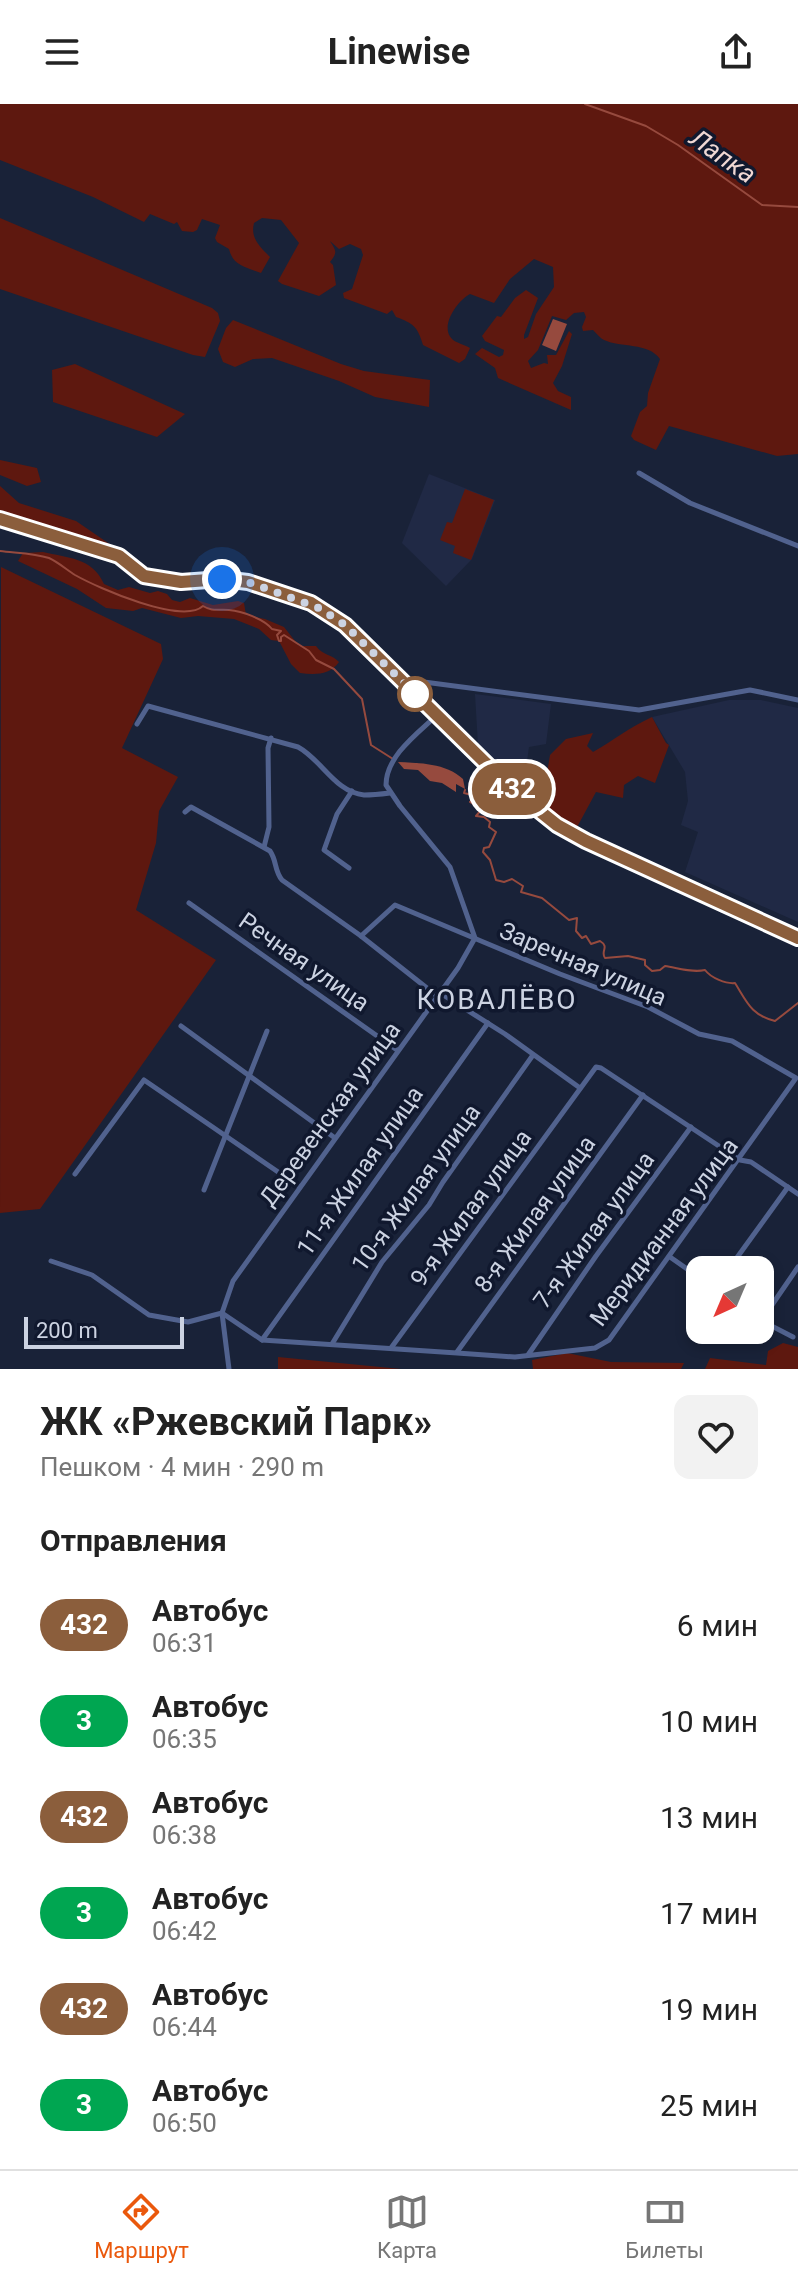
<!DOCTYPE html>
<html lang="ru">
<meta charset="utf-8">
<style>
body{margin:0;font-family:Roboto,sans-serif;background:#f2f2f2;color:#222;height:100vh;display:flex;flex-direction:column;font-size:30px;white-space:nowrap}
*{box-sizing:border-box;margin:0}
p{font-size:26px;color:#767676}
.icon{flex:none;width:44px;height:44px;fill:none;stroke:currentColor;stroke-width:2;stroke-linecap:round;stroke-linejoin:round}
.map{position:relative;height:1265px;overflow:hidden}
.details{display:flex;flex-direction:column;background:#fff;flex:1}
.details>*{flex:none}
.badge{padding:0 16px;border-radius:26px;font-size:28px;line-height:52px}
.needle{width:52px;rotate:224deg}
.controls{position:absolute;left:686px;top:1152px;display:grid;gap:16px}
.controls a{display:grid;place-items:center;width:88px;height:88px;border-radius:16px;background:#fff;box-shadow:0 4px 12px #0003;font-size:40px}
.scale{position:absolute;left:24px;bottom:20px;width:160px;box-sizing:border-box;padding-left:8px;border:4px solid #ccd3e2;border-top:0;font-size:22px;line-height:28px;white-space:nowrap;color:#ccd3e2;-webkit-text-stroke:6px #10182e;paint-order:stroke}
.you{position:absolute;width:40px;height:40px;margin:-20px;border:6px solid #fff;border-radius:50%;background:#1a73e8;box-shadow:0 0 0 12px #1a73e833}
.map>.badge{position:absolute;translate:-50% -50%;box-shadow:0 0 0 4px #fff}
h2{padding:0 40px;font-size:30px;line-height:72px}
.round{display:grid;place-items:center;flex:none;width:84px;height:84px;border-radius:16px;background:#f2f2f2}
.headline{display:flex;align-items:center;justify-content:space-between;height:136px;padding:0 40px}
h1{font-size:38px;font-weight:700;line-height:60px}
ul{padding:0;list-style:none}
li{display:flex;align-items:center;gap:24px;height:96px;padding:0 40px}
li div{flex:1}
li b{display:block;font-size:30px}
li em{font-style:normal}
li .badge{min-width:88px;font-weight:700;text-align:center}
header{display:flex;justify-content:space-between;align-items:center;height:104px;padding:0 40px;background:#fff;font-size:36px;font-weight:700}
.tab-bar{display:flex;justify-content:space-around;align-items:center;height:112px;border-top:2px solid #e0e0e0;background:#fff;font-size:22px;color:#767676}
.tab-bar a{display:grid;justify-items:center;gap:4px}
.tab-bar .active{color:#ea580c}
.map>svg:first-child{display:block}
</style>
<header><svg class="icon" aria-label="menu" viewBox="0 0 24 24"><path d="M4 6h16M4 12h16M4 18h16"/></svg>Linewise<svg class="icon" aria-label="share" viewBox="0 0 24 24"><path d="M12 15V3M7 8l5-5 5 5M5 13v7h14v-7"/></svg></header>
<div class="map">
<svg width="798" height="1265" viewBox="0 0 798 1265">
<rect width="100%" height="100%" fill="#192238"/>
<g fill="#202945">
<path d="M429 370 495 396 472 455 446 482 402 439Z"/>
<path d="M475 590 551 600 546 640 529 643 523 686 478 641Z"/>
<path d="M729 596H761L798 604V818L685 768 698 728 681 721 688 697 685 668 652 613Z"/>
</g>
<g fill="#5e180f">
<path d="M0 0H798V350L777 352 669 322 656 346 634 336 631 332 640 308 647 302 648 289 660 255C648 238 621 244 604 236 600 234 597 230 593 226L583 227 582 223 586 213 584 208 574 209 566 216 552 212 538 246 528 257 531 264 544 259 548 260 547 251H556L569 227 572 230 562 262 553 279 558 287 571 293V306L498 274 495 264 475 250 482 244 499 253 503 251 504 246 485 237 482 232 497 212 501 213 515 194 526 186 538 194 524 231V235L528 233 536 210 554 183 553 163 534 155 510 175 494 199 470 190C458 196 439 222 452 235 456 239 466 241 470 244L465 255 459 259 423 241C418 223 413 219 396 213L392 206 387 210 344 194 343 189 352 185 363 151 361 145 350 140 339 145 330 137C336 147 338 148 330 158L333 161 336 181 319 192 282 180 278 177 299 139 281 116 262 114 254 119C250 134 260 143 270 153L261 169C246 163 233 162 229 145L217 138 215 134 220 121 202 115 197 126 193 128 182 127 177 118 174 120 150 110 144 118 93 93 0 56Z"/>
<path d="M0 114 212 204 218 209 220 217 205 253 193 251 0 185Z"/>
<path d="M233 216 341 260 364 267 430 276 429 303 375 293 339 277 272 254 253 255 235 263 223 258 218 245 226 224Z"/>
<path d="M75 260 185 310 157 333 53 298 52 266Z"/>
<path d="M0 356 37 364 41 378 27 382 0 371Z"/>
<path d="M0 382 19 399 76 417 111 441 110 445 0 412Z"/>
<path d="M465 385 494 396 471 456 453 449 455 442 440 436 447 418 452 419Z"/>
<path d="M43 448C67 454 92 453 104 480L118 486 129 483 150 489 158 487 167 490 172 496 180 498 190 494 213 501 238 497 244 499 246 511 265 515 284 523 299 542H316C323 552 332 550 339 558 330 571 315 571 300 569L291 560 279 537 271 536 259 525 234 515 198 512 181 514 142 504 133 507 106 504 77 485 18 457 23 449Z"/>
<path d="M1 463 161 540 163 555 122 644 178 673 159 707 156 739 136 806 216 856 40 1105 0 1109Z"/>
<path d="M652 613 666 639 669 641 655 679 638 672 624 681 623 694 596 688 576 725 542 699 550 651 566 635 593 629 587 642 593 648C614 636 630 623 652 613Z"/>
<path d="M783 1239 798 1243V1265H705L710 1254 766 1261 768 1247Z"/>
<path d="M567 1249 611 1258 684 1259 681 1265H533L532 1256Z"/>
<path d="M278 1253 401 1265H278Z"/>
</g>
<g fill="#964a3e">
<path d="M553 215 567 220 556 247 542 241Z"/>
<path d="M398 658C419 659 446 659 463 675L465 685 456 680V688L442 679 430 677 418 666 404 665Z"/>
</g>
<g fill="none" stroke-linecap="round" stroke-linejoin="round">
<g stroke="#964a3e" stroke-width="2">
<path d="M585 0 646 22 678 41 762 101 798 103"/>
<path d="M0 447C16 449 34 449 49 454 58 458 67 466 75 471 98 484 182 521 203 502 213 508 217 505 229 506 242 507 264 515 272 525L281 527 277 531 279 537H281V533L284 531 309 547 316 556 334 565 362 595 371 641 393 655"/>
<path d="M465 686 464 689 468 690 475 685 476 695 470 698 482 705 476 712 484 713 490 718 489 723 496 728 489 743 484 744 483 748 490 756 496 776 504 778 512 775 523 782 521 788 542 794 569 816 577 814 576 827 582 834 586 832 591 840 600 837C610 843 600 847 605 854L628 852 645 856V861L652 867 660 866 665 862C678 864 692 869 705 866 711 874 726 880 735 879 747 898 751 911 775 917L798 899"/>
</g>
<g stroke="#51628e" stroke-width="5">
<path d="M639 369 690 399 798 442"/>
<path d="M0 415 119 452 137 468 163 476 200 478 236 475 248 478 311 499 345 521 512 685 557 721 586 737 798 834"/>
<path d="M401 575 639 606 750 586 798 596"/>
<path d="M137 620 148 602 298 643C322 656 335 688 364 691 372 691 382 690 390 689"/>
<path d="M185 708 191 703 270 747C277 757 274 766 282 776L361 832 437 892"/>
<path d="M264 743 269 723 268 644 271 634"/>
<path d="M349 764 324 746 337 710 352 687"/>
<path d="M189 799 397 946"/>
<path d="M440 889 505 930 580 984"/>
<path d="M181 922 335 1034"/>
<path d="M75 1070 144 976 300 1083"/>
<path d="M204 1086 267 927"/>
<path d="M670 1153 700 1174"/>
<path d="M51 1157 92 1171 149 1211 188 1218 222 1209"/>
<path d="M728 1166 788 1083"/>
<path d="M222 1209 262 1236 457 1249 515 1253 595 1244 609 1236 796 974 732 937 699 930 648 903 560 870 395 801 361 832"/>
<path d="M760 1216 793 1233"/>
<path d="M761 1217 798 1163"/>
<path d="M262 1236 488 919"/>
<path d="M332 1240 382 1158 429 1101 443 1078 533 951"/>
<path d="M391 1244 596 963 601 964 740 1056 751 1058 798 1090"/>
<path d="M457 1248 643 991"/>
<path d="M528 1251 596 1152 691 1023"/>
<path d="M229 1265 222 1209 233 1177 458 864 475 834 450 763 400 702 386 681C386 652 418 629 437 611"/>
</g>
</g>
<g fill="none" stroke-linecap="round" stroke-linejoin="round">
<g stroke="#fff" stroke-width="18">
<path id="line" d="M0 415 119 452 144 472 181 478 222 475 248 478 311 499 345 521 512 685 557 721 586 737 798 834"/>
</g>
<use href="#line" stroke="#8b5e3c" stroke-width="12"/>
<path stroke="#ccd3e2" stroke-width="8" stroke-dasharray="0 14.4" d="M222 475 248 478 319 504 345 521 415 590"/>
</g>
<circle fill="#fff" stroke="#8b5e3c" stroke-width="4" cx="415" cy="590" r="16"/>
<g text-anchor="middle" stroke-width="7" stroke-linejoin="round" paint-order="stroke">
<g font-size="24" fill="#ccd3e2" stroke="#10182e">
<text transform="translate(304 858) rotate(35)" y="8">Речная улица</text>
<text transform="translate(583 860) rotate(23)" y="8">Заречная улица</text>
<text transform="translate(330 1010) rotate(-54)" y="8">Деревенская улица</text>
<text transform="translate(360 1067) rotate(-55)" y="8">11-я Жилая улица</text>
<text transform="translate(416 1084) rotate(-54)" y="8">10-я Жилая улица</text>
<text transform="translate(471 1104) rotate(-54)" y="8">9-я Жилая улица</text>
<text transform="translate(535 1110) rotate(-54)" y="8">8-я Жилая улица</text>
<text transform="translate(594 1126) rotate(-54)" y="8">7-я Жилая улица</text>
<text transform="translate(664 1128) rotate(-53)" y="8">Меридианная улица</text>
</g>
<g font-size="26" font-style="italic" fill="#f0d8d4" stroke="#10182e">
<text transform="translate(723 52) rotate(35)" y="9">Лапка</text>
</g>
<g font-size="28" letter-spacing="2" fill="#ccd3e2" stroke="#10182e">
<text x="497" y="905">КОВАЛЁВО</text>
</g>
</g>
</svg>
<div class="controls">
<a><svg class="needle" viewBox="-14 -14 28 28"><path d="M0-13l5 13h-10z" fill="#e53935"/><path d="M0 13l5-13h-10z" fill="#767676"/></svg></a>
</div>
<div class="scale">200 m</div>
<div class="you" style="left:222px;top:475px"></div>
<b class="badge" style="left:512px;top:685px;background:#8b5e3c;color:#fff">432</b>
</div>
<section class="details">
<div class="headline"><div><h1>ЖК «Ржевский Парк»</h1><p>Пешком · 4 мин · 290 m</p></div><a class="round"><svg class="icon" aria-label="heart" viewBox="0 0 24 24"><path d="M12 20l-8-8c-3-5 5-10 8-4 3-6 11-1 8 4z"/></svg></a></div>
<h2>Отправления</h2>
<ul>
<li><span class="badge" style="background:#8b5e3c;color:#fff">432</span><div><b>Автобус</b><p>06:31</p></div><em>6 мин</em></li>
<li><span class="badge" style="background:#00a651;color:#fff">3</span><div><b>Автобус</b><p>06:35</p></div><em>10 мин</em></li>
<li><span class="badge" style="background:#8b5e3c;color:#fff">432</span><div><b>Автобус</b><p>06:38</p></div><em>13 мин</em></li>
<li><span class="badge" style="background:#00a651;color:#fff">3</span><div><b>Автобус</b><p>06:42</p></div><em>17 мин</em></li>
<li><span class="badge" style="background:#8b5e3c;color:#fff">432</span><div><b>Автобус</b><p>06:44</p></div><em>19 мин</em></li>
<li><span class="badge" style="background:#00a651;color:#fff">3</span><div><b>Автобус</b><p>06:50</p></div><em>25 мин</em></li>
</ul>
</section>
<nav class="tab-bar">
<a class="active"><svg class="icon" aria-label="directions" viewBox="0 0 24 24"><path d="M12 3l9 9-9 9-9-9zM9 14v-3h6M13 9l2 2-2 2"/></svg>Маршрут</a>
<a><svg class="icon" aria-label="map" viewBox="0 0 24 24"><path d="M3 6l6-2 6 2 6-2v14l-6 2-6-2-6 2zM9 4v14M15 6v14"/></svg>Карта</a>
<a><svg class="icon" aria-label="tickets" viewBox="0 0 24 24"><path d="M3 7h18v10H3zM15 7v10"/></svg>Билеты</a>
</nav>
